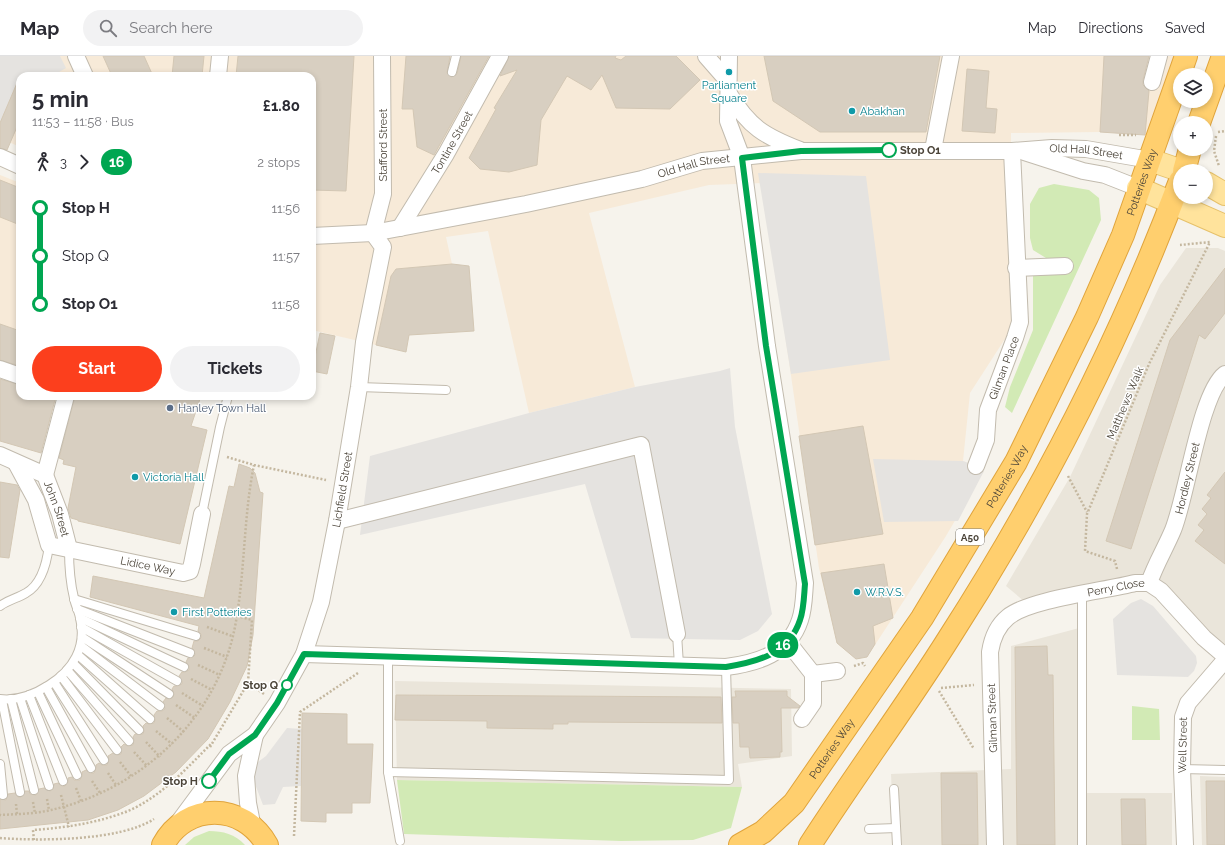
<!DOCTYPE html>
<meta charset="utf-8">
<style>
body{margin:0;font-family:Raleway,sans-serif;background:#f2f2f3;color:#2b2b33;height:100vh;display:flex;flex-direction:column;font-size:15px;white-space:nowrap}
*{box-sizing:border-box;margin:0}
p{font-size:13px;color:#7c7c81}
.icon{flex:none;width:22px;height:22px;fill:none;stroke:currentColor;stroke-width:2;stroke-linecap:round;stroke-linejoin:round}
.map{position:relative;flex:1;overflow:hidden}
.details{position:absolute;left:16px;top:16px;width:300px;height:328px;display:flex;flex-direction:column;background:#fff;border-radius:12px;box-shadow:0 2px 6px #0003}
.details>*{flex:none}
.badge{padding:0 8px;border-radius:13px;font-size:14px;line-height:26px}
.controls{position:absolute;left:1173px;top:12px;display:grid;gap:8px}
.controls a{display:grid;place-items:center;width:40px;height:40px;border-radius:50%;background:#fff;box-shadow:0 2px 6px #0003;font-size:20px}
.map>.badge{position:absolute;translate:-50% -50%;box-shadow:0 0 0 2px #fff}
.legs{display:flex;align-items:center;gap:6px;height:44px;padding:0 16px;font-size:13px}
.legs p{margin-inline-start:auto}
.overview{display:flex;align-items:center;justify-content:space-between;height:68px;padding:0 16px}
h1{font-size:22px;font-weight:700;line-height:30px}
.action{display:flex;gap:8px;margin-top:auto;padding:8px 16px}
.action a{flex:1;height:46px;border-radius:24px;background:#fc3f1d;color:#fff;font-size:16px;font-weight:700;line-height:46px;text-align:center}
.action a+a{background:#f2f2f3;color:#2b2b33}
ul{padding:0 16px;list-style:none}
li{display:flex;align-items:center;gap:14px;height:48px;font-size:15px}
li i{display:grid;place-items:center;width:6px;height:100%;margin:0 5px;background:currentColor}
li i::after{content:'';width:10px;height:10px;margin:-5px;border:3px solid;border-radius:50%;background:#fff}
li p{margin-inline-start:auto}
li:first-child i{background:linear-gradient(#0000 50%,currentColor 0)}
li:last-child i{background:linear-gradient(currentColor 50%,#0000 0)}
header{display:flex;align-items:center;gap:24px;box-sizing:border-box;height:56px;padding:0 20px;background:#fff;border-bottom:1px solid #e1e1e2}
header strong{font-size:19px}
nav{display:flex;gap:22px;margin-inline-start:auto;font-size:14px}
.search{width:280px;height:36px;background:#f2f2f3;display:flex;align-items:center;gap:10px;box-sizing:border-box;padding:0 14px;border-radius:22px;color:#7c7c81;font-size:15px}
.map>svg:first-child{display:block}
</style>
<header>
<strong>Map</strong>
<div class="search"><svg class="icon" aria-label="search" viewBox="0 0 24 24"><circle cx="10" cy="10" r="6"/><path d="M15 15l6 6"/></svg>Search here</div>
<nav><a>Map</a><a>Directions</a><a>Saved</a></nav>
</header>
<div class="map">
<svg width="1225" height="789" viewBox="0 0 1225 789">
<rect width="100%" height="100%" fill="#f6f3ec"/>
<g fill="#eae5da">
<path d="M1186 192H1218L1225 195V595L1153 523 1025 546 1006 530 1070 421 1160 229Z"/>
<path d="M1083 571 1085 737H1172V789H894L891 718 1011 713V590Z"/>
<path d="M395 625 791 633 792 700 738 708 742 731 397 724Z"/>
<path d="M1200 720 1225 721V789H1202Z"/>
</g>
<g fill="#f7ead8">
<path d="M0 0H1174L1146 79 1100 76 1011 77 1012 272 970 337 963 405 984 415 946 480 871 595 867 601 856 603 837 587 819 512 763 127 709 129 589 157 635 331 529 357 488 175 446 181 452 208 396 213 391 220 376 289 312 274V20H20V91L0 82Z"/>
<path d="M0 119 20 127V304L0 297Z"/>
</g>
<g fill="#d2eab5">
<path d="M1054 128 1089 134 1099 142 1101 164 1012 357 1005 351 1010 331 1033 274V219L1068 217 1070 203 1046 202 1033 194 1030 182V148L1039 132Z"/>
<path d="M1132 650 1159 653 1160 684H1132Z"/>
<path d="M397 724 742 731 731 772 693 784 621 785 404 778Z"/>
<path d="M209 775C223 775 235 778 245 789H185L194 781Z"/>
</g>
<g fill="#e5e3e0">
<path d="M0 0H60L66 12 52 20H20L0 67Z"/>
<path d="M758 117 866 120 890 304 791 318Z"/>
<path d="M730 312 735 371 772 558 758 575 740 584 631 582 585 428 360 479 370 400 529 357 635 331 720 315Z"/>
<path d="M873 403 963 405 976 410 984 415 958 465 884 466Z"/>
<path d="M1141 543 1153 550 1196 600 1197 607 1194 615 1188 621 1117 619 1113 563 1131 547Z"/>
<path d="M287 672 302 673 301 730 283 731 275 748 263 749 253 723 254 709 266 700Z"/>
</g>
<g fill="#d8cfc1" stroke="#d3c7b4">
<path d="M103 0H144L153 20H112Z"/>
<path d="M174 0H204L202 20H172Z"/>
<path d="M238 0H354L346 135 312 134V20H236Z"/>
<path d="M406 0H450L447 17 451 21 457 18 461 0H489L434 99 417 91 413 53H402Z"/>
<path d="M509 0H616L615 2 621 4 626 0H676L700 24 670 53 616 52 602 19 591 34 567 20 541 64 537 109 509 116 480 113 469 102 496 53 494 52 517 14 500 20Z"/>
<path d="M764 0H940L926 76H820L773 45Z"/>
<path d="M1104 0H1149L1143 24V29L1149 35 1145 79 1100 76Z"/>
<path d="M967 13 989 15 986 52 997 53 995 77 962 75Z"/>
<path d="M20 20V64L7 94 0 92V67Z"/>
<path d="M0 124 20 132V169L0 161Z"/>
<path d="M452 208 469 210 474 275 409 279 406 296 376 289 391 220 396 213Z"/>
<path d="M1225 212V257L1205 283 1199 279 1131 493 1106 485 1170 284Z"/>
<path d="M0 268 20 275V310L0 304Z"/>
<path d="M320 277 335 280 327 318 312 315Z"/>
<path d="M0 323 20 329V340H56L41 397 0 385Z"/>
<path d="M75 340H201L191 370 207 374 180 488 78 465V464L71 462 68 452 76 411 63 408 64 404 59 402Z"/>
<path d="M863 370 883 478 815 489 799 380Z"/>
<path d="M239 408 250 412 255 417 260 436 263 437 253 579 247 610 230 646 208 683 176 716 144 740 118 754 88 764 0 773V743L6 744 8 738 15 737 18 741H21L25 735H29L30 738 36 739 39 733 44 732 50 735 53 733 54 728 58 727 62 730H65L68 726V722L72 721 74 724H80L82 720V716L86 714 91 717H94L96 712V709L99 707 102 709H107L109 704 108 700 113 697 117 699 121 698V691L124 688 128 690 133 689 134 684 133 681 135 678H143L144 675 143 670 146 667 149 668 154 667 155 664 154 659 157 655H162L165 653 163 646 166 642 169 643 173 641 174 638 172 633 174 630H177L182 628V625L179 620 182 616H185L189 614V610L186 606 188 602 193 601 195 599 194 594 192 592 194 585H198L201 582V578L198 575 199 570 90 541 93 520 204 542 229 430 234 431Z"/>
<path d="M1225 416V508L1195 485 1204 474 1198 469 1207 458 1202 453 1211 442 1207 439Z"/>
<path d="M0 426 17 429 20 434 9 502 0 501Z"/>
<path d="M884 508 893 562 873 570 875 588 867 601 856 603 837 587 821 517Z"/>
<path d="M1047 590 1048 619H1053L1055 789H1017L1015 591Z"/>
<path d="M735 635H787V640L800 650 798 652H781L782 696H780V701L750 702 749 691H740L739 667H733L732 641H736Z"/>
<path d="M396 639 721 641 722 667 568 666V668H553V673L487 672V665L395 664Z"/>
<path d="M302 657 347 658V688H373L370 747H352V757H326V766L301 765Z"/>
<path d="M941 717H977L978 789H942Z"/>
<path d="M1206 725H1225V789H1207Z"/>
<path d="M1121 743H1145L1146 789H1122Z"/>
</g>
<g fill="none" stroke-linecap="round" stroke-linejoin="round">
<g stroke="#c2bbae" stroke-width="10">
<g id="lane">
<path d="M452 16 456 0"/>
<path d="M359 331 446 334"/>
<path d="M202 458 220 371 228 340"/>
<path d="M1082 538V789"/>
<path d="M74 543 196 580"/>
<path d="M0 550C8 544 18 542 26 537 42 528 47 506 49 489"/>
<path d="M77 553 190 597"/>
<path d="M80 562 184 611"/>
<path d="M81 571 177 625"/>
<path d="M677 578 679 609"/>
<path d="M82 581 169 638"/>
<path d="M81 590 160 650"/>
<path d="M78 599 150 663"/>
<path d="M388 602V716L400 785"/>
<path d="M73 607 139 674"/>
<path d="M67 614 129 685"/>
<path d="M61 620 117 694"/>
<path d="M54 626 104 704"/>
<path d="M46 631 91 712"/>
<path d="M38 636 77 719"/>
<path d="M29 639 63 725"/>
<path d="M20 642 49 730"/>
<path d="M0 643C17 645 35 638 49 629 73 614 87 591 80 562 79 555 75 549 74 542 70 526 69 510 69 493"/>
<path d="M11 643 34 734"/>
<path d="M2 644 20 736"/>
<path d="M0 708 3 739"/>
<path d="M1182 713 1225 714"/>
<path d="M388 716 729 724 726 611"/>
<path d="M894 733 897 789"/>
<path d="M869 773 896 772"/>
</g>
</g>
<g stroke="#c2bbae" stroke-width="18">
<g id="street">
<path d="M76 0 85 20"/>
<path d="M706 0 727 24"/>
<path d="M218 20 220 0"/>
<path d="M1152 26 1159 0"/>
<path d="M729 38C749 71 764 80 800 94"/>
<path d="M933 94 951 0"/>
<path d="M1024 96 1083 115 1105 119 1138 132"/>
<path d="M0 101 20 110"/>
<path id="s1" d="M400 172 446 98 500 0"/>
<path d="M373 177 383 138 382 0"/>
<path id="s2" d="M312 180 373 177 526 148 642 123 702 105 801 95H1012L1052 92 1086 93 1150 104"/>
<path d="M1016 212 1065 210"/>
<path d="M0 313 20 320"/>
<path id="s3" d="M0 399 45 419 60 458 69 493"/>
<path id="s4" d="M16 407 36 444 49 489 183 517 190 515 192 508 202 458"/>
<path id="s5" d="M976 410 986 384 988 354 1015 282 1020 266 1012 95"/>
<path d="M45 419 66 340"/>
<path d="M337 465 641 389 677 578"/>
<path id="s6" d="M1149 527C1156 507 1165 493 1173 474 1187 440 1200 337 1225 318"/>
<path d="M787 585 813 618V647L802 663"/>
<path d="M304 598 726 611C757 607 789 598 800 564 804 553 804 539 805 527L767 290 742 102 728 65 729 0"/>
<path d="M813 618 837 615"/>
<path id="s7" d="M178 767 229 698 255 679 277 647 304 598 321 546 337 465 359 331 364 286 383 191 373 177"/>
<path d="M253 772 248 747 246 720 255 679"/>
<path id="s8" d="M995 789 990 596C992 583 997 570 1008 561 1030 543 1104 535 1135 527H1149L1161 535 1204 582 1225 600"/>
<path id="s9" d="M1185 789 1182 713 1183 661 1188 647 1225 604"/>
</g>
</g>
<g stroke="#e6c16a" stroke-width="24">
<g id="primary">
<path d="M1150 104 1182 115"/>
<path d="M1206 127 1225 138"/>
<path d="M1138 132 1225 170"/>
</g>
</g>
<g stroke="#e0a43c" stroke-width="24">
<g id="highway">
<path d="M1199 67 1223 0"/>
<path d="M1184 115 1190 93"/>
<path d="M163 789C186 746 243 746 267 789"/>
<path id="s10" d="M740 789 763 776 794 747 922 562 1016 406 1087 261 1123 179 1186 0"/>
<path d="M810 789C855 719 905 652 949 582 1041 439 1120 285 1180 125"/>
</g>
</g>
<g stroke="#c4b79f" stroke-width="2.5" stroke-dasharray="2 2" stroke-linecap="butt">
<path d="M1218 76 1225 75"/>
<path d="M1119 79H1136"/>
<path d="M1216 80 1214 95 1219 110"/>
<path d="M227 401 254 409 326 424"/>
<path d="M1068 420 1087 456"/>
<path d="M1117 513 1115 505 1085 495 1087 458 1149 308 1210 186 1180 189"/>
<path d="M237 560 252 564 248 627 264 638"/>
<path d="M207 571 232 580"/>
<path d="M204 592 227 601"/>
<path d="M198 609 220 619"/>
<path d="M854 610 863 607 865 610"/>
<path d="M191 623 212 634"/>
<path d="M941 632 974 629"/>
<path d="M939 635 974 693"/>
<path d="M182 637 203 650"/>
<path d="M176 649 195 662"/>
<path d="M167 662 184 676"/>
<path d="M156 675 172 688"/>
<path d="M146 686 160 701"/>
<path d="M210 691 248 627"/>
<path d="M134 696 147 710"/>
<path d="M120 706 131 720"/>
<path d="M108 717 116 729"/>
<path d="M92 725 100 737"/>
<path d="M76 732 81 745"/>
<path d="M61 739 69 771"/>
<path d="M47 743 49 754"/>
<path d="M33 746 35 757"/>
<path d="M16 748 17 758"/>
<path d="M0 758V759C17 758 34 758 51 754 146 732 223 657 237 559 245 509 244 458 254 409"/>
<path d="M294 780 300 656 358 617"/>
<path d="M0 782C40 785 120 785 154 763"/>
<path d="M34 784 33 774C62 772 91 768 120 758 156 746 185 714 211 688"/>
</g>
<use href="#lane" stroke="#fff" stroke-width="8"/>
<use href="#street" stroke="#fff" stroke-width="16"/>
<use href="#primary" stroke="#ffe39c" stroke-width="22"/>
<use href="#highway" stroke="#ffcf6e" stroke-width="22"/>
</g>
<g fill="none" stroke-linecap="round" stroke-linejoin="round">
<g stroke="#fff" stroke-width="9">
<path id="line-1" d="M209 725 229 698 255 679 277 647 304 598 726 611C757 606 789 598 800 564 804 553 804 539 805 528L766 290 742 102 801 95 889 94"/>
</g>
<use href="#line-1" stroke="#00a651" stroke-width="6"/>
</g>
<g fill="#0f9aa8" stroke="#fff" stroke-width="1.5">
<circle cx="729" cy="16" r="4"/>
<circle cx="852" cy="55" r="4"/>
<circle cx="135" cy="421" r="4"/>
<circle cx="857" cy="536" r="4"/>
<circle cx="174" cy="556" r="4"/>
</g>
<g fill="#fff" stroke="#00a651" stroke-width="2">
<circle cx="889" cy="94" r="7"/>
<circle cx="287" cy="629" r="5"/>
<circle cx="209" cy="725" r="7"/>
</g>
<circle fill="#5c6f8a" stroke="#fff" stroke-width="1.5" cx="170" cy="352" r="4"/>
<g text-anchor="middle" stroke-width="3" stroke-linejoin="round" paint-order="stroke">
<rect fill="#fff" stroke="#817c74" stroke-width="1" x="956" y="473" width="28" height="16" rx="3"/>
<g font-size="10" font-weight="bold" fill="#4b4439">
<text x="970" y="485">A50</text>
</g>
<g font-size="11" fill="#0d838f" stroke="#fff" text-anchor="start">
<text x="729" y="33" text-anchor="middle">Parliament<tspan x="729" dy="13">Square</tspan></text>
<text x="860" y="59">Abakhan</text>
<text x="143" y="425">Victoria Hall</text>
<text x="865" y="540">W.R.V.S.</text>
<text x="182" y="560">First Potteries</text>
</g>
<g font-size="11" fill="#4b4439" stroke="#fff">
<text dy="4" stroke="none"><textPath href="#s1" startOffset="100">Tontine Street</textPath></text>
<text transform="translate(383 89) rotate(-90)" y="4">Stafford Street</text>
<text dy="4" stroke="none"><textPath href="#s2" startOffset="783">Old Hall Street</textPath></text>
<text dy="4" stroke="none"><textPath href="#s2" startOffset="389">Old Hall Street</textPath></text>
<text dy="4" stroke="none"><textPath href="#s10" startOffset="783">Potteries Way</textPath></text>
<text dy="4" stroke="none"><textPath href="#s5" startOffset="103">Gilman Place</textPath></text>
<text transform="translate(1125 347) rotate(-67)" y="4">Matthews Walk</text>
<text dy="4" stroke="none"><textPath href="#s10" startOffset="459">Potteries Way</textPath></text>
<text dy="4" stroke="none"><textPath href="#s6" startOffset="112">Hordley Street</textPath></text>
<text dy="4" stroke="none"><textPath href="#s7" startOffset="382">Lichfield Street</textPath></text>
<text dy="4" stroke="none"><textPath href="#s3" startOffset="85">John Street</textPath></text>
<text dy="4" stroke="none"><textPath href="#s4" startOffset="190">Lidice Way</textPath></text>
<text dy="4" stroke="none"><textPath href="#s8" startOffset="346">Perry Close</textPath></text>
<text transform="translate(992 662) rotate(-92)" y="4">Gilman Street</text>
<text dy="4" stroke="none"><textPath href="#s9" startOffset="100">Well Street</textPath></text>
<text dy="4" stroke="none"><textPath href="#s10" startOffset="135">Potteries Way</textPath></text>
</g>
<g font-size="11" font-weight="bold" fill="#4b4439" stroke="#fff" text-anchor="end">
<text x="900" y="98" text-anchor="start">Stop O1</text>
<text x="278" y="633">Stop Q</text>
<text x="198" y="729">Stop H</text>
</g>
<g font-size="11" fill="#4e5e75" stroke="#fff" text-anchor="start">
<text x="178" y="356">Hanley Town Hall</text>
</g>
</g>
</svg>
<div class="controls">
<a><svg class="icon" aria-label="layers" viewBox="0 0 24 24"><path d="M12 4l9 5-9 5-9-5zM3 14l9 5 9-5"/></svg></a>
<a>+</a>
<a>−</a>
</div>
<b class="badge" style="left:783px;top:589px;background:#00a651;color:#fff">16</b>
<section class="details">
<div class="overview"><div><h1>5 min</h1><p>11:53 – 11:58 · Bus</p></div><b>£1.80</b></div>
<div class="legs"><svg class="icon" aria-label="walk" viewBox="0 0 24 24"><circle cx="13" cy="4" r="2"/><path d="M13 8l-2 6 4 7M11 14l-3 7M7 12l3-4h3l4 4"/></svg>3<svg class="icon" aria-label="forward" viewBox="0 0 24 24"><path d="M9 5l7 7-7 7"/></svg><b class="badge" style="background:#00a651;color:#fff">16</b><p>2 stops</p></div>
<ul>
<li><i style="color:#00a651"></i><b>Stop H</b><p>11:56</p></li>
<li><i style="color:#00a651"></i><span>Stop Q</span><p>11:57</p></li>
<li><i style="color:#00a651"></i><b>Stop O1</b><p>11:58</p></li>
</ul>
<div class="action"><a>Start</a><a>Tickets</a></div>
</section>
</div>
